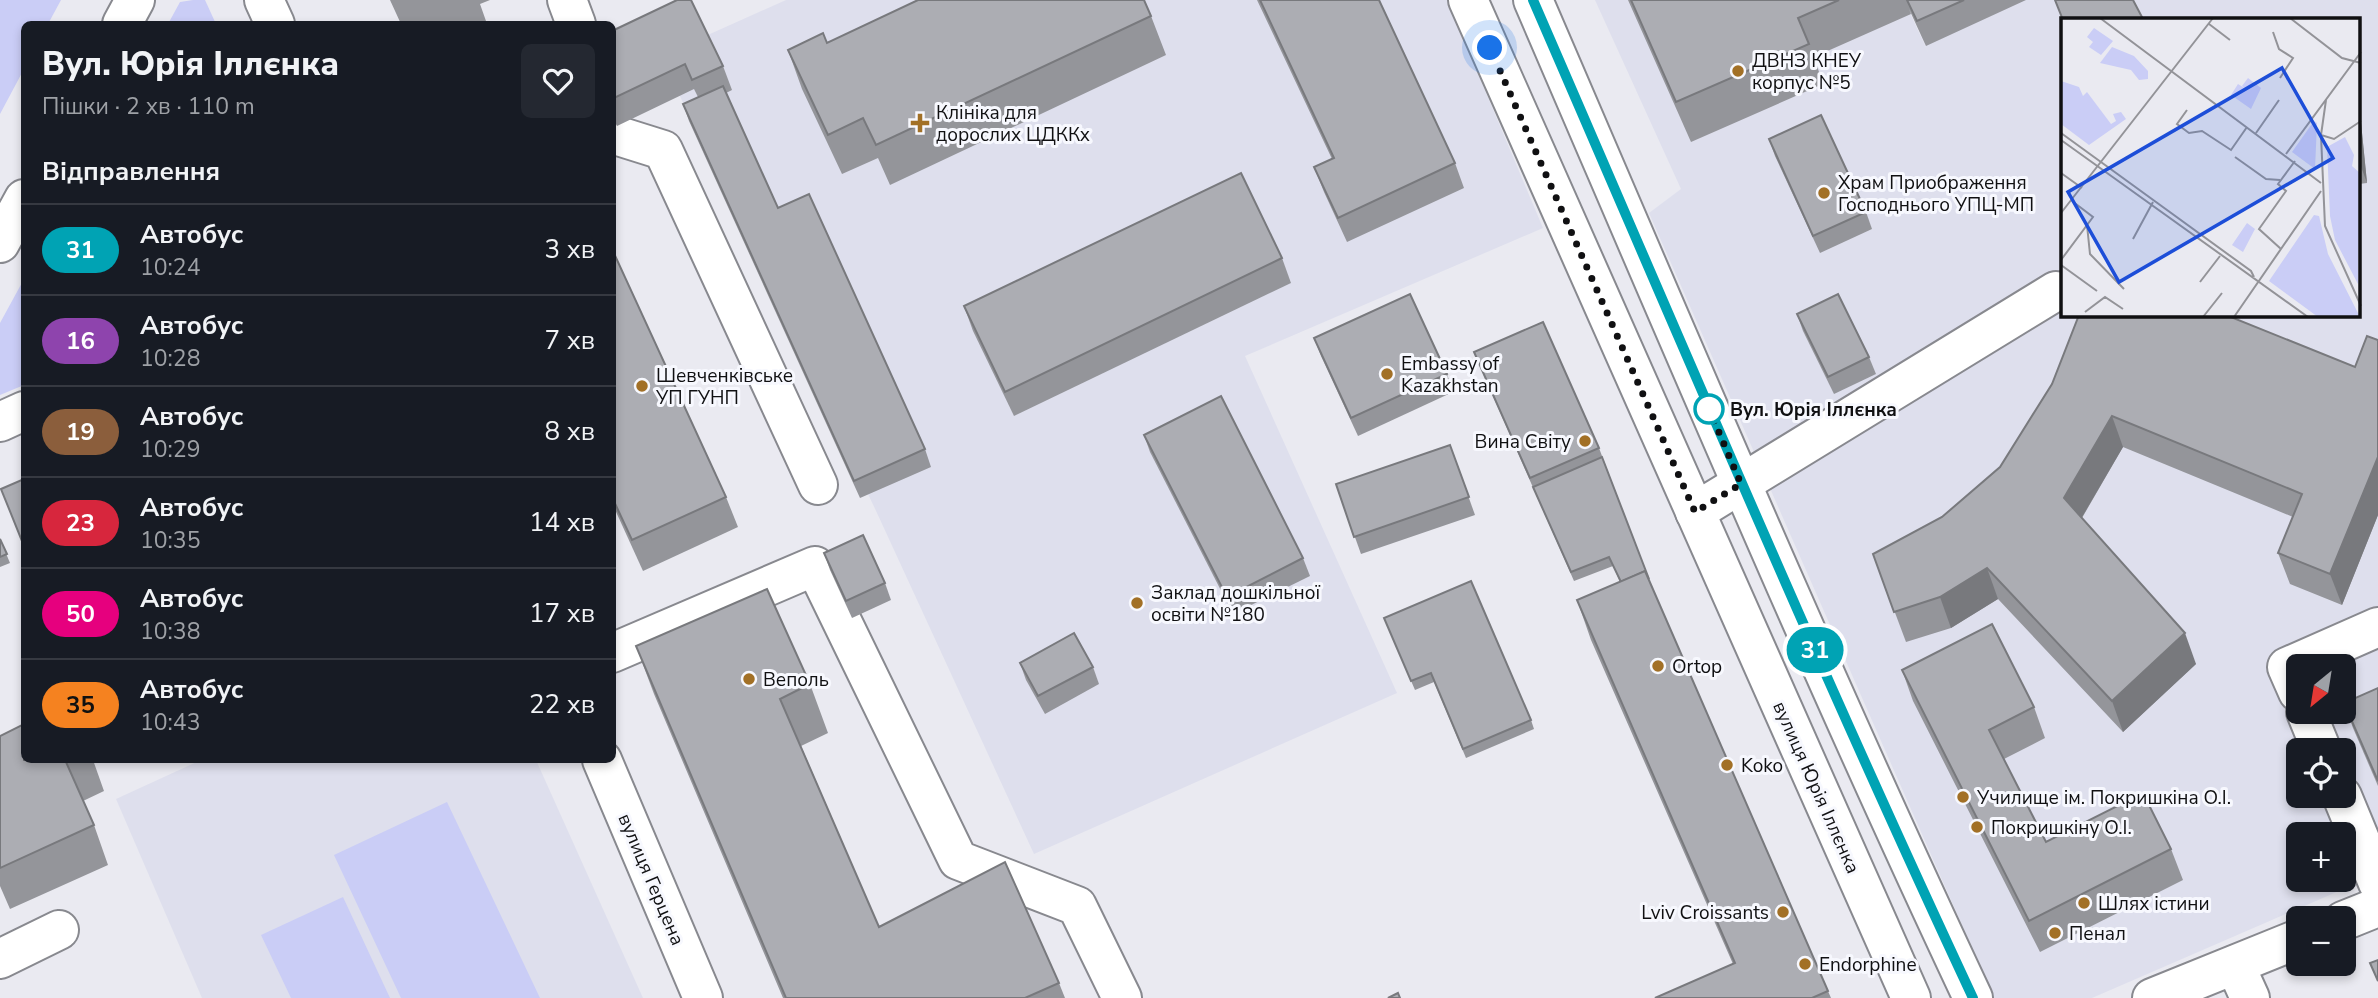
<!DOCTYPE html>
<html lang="uk">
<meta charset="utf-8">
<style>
body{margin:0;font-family:"Nunito Sans",sans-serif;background:#242831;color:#f1f3f6;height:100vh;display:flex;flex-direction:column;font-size:26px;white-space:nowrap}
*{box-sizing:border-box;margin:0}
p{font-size:23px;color:#9ea1a6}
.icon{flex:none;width:38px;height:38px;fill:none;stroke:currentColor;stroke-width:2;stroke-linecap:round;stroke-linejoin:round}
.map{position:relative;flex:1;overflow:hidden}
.drawer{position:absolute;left:21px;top:21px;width:595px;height:742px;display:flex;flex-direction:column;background:#171b24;border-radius:10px;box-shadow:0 4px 10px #0003}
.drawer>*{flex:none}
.badge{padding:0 14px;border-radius:23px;font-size:24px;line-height:46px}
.needle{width:46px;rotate:210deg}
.fabs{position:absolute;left:2286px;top:654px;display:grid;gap:14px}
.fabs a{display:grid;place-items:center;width:70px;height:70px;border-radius:10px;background:#171b24;box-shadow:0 4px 10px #0003;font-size:35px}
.you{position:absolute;width:35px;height:35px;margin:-18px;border:5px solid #fff;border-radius:50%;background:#1a73e8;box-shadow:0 0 0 10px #1a73e833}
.map>.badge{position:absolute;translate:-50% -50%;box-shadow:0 0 0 4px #fff}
h2{padding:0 21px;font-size:26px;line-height:63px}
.round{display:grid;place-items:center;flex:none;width:74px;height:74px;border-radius:10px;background:#242831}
.overview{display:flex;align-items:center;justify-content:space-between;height:119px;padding:0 21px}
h1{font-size:33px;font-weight:800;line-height:52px}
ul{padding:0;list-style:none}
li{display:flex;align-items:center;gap:21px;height:91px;padding:0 21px;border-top:2px solid #363941}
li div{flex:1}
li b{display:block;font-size:26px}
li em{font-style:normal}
li .badge{min-width:77px;font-weight:700;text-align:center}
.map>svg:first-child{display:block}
</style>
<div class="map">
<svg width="2378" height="998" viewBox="0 0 2378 998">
<rect width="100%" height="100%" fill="#eaeaf1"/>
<g fill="#dedfed" fill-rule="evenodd">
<path d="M786 0H1447L1543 228 1245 356 1397 693 1034 854 877 513 661 56Z"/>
<path d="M1595 0H1904L1928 52 1906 0H2378V874L2092 998H1994L1649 213 1681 189ZM2063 19H2359V315H2063ZM2298 667H2343V712H2298ZM2298 751H2343V796H2298ZM2298 835H2343V880H2298Z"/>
<path d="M201 760H536L643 998H202L116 799Z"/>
</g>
<g fill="#cacdf6">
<path d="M0 0H61L48 24H24V69L0 114Z"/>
<path d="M193 0H205L216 24H168L180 2Z"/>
<path d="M24 279V385L0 395V323Z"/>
<path d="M447 802 540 998H401L334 855Z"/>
<path d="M343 897 390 998H291L261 935Z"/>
</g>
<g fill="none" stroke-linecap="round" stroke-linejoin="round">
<g stroke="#88898f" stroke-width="42">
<g id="minor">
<path d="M264 0 275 24"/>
<path d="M567 0 576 24"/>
<path d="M122 24 135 0"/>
<path d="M612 134 663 150 818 485"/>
<path d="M0 243 24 199"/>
<path d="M0 422 24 411"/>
<path d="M1695 512 2056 291"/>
<path d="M612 653 815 566 958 860 1077 906 1122 998"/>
<path d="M2298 692 2287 667 2378 627"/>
<path d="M2306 712 2322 751"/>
<path d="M602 760 703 998"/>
<path d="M2342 796 2378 883"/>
<path d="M2343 921 2378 907"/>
<path d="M0 959 59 930"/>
<path d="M2235 965 2250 998"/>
<path d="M2152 998 2298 939"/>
</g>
</g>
<g stroke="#88898f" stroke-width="42">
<g id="major">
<path d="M1468 0 1911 998"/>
<path d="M1533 0C1677 334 1818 669 1973 998"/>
</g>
</g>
<use href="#minor" stroke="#fff" stroke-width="38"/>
<use href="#major" stroke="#fff" stroke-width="38"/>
</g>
<g fill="#94959a">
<path d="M390 0H490L480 4 486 21 479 24H401Z"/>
<path d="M1257 0H1379L1455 163 1464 188 1347 242 1324 192 1314 167 1332 159Z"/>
<path d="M1628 0H2026L1926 46 1909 9 1911 14 1814 57 1823 84 1691 142Z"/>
<path d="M1151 16 1166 55 890 185 878 158 842 174 802 89 788 50 827 43Z"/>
<path d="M612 31 723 66 732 90 726 93 778 208 925 449 931 467 860 498 689 121 683 104 698 97 694 89 617 126 612 117Z"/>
<path d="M2359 103 2367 183 2359 184Z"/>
<path d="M1769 139 1866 212 1872 229 1820 253 1775 156Z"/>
<path d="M612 249 726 497 738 527 643 571 612 503Z"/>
<path d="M1282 258 1291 283 1014 416 973 331 964 306Z"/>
<path d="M1797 314 1869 357 1876 374 1834 394 1803 331Z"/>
<path d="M1314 338 1447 374 1453 392 1358 436 1321 356Z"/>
<path d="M2378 340V515L2342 605 2290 584 2278 553 2293 517 2123 447 2082 518 2196 664 2123 732 1998 599 1951 628 1906 642 1873 554 1942 517 2000 467 2052 384 2355 367Z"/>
<path d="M1474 352 1599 448 1648 578 1831 998H1655L1733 964 1591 640 1577 600 1620 582 1613 566 1574 581 1481 369Z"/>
<path d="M1144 435 1303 558 1310 576 1233 614 1150 452Z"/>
<path d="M1450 445 1475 515 1361 554 1336 484Z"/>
<path d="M0 539 10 563 0 567Z"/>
<path d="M824 553 885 583 891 600 852 618 830 570Z"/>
<path d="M1384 618 1531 720 1534 729 1466 758 1434 682 1415 690Z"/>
<path d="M636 646 810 684 828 733 801 746 879 927 1059 983 1065 998H783L654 694Z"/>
<path d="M1020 663 1093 667 1099 684 1045 714 1026 680Z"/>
<path d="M1902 670 2034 707 2045 738 2004 759 2046 842 2171 849 2183 880 2040 952 1913 701Z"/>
<path d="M2378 688V786L2353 728 2344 703Z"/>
<path d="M0 736 24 760H93L104 791 83 801 94 825 108 865 10 909 0 886Z"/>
</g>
<g fill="#78797d">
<path d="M2359 103 2367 183 2359 161Z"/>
<path d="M2112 416 2123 447 2075 529 2064 498Z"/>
<path d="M2378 457V515L2342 605 2330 574Z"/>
<path d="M1987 568 1998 599 1951 628 1940 597Z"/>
<path d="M2185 633 2196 664 2123 732 2112 701Z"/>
</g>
<g fill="#acadb3" stroke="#78797d" stroke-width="2">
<path d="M677 0H691L723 66 692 80 685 64 612 99V31Z"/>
<path d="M918 0H1144L1151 16 876 145 863 118 828 135 788 50 823 33 827 43Z"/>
<path d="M1260 0H1379L1455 163 1338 218 1314 167 1334 158Z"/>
<path d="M1631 0H1839L1798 18 1809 44 1676 102Z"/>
<path d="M1907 0H1964L1917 21Z"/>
<path d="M2055 0H2133L2143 19 2063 20Z"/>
<path d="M723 86 778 208 809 194 925 449 854 481 683 104Z"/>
<path d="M1821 115 1866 212 1813 236 1769 139Z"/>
<path d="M1241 173 1282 258 1005 392 964 306Z"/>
<path d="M612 249 726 497 632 540 612 497Z"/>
<path d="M1410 294 1447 374 1351 418 1314 338Z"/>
<path d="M1838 294 1869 357 1828 377 1797 314Z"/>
<path d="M2079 315H2226L2355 367 2367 336 2378 340V457L2330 574 2278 553 2302 494 2112 416 2064 498 2185 633 2112 701 1987 568 1940 597 1894 612 1873 554 1942 517 2000 467 2052 384Z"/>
<path d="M1543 322 1599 448 1530 478 1474 352Z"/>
<path d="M1221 396 1303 558 1227 597 1144 435Z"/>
<path d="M1450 445 1469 497 1354 537 1336 484Z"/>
<path d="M1602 457 1649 579 1645 571 1621 582 1609 557 1571 572 1533 487Z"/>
<path d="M24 479V540L22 541 1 489Z"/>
<path d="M863 535 885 583 846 601 824 553Z"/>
<path d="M0 539 7 554 0 557Z"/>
<path d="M1645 571 1828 991 1812 998H1655L1735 963 1577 600Z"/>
<path d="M1471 581 1531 720 1463 749 1431 673 1411 681 1384 618Z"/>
<path d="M767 589 810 684 780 699 879 927 1005 862 1059 983 1025 998H786L636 646Z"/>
<path d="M1992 624 2034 707 1989 730 2046 842 2143 793 2171 849 2029 921 1902 670Z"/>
<path d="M1074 633 1093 667 1038 696 1020 663Z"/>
<path d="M2378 688V781L2344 703Z"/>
<path d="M24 724V760H72L66 762 94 825 0 868V736Z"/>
<path d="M2378 960V981L2370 963Z"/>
<path d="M1398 993 1400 998H1388Z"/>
</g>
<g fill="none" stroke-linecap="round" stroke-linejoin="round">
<g stroke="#fff" stroke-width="16">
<path id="line" d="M1533 0C1678 334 1819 669 1973 998"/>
</g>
<use href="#line" stroke="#00a3b4" stroke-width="10"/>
<path stroke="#101012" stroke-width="7" stroke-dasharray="0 12.6" d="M1490 48 1695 512 1741 484 1709 409"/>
</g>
<g fill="#a27026" stroke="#f7f8fe" stroke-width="2.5">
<circle cx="1738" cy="71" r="7"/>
<path d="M916.5 112.5h7v7h7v7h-7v7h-7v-7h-7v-7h7z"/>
<circle cx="1824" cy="193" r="7"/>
<circle cx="1387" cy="374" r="7"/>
<circle cx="642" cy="386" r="7"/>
<circle cx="1585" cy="441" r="7"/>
<circle cx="1137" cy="603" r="7"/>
<circle cx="1658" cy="666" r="7"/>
<circle cx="749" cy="679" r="7"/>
<circle cx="1727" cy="765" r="7"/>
<circle cx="1963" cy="797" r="7"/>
<circle cx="1977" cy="827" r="7"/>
<circle cx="2084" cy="903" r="7"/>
<circle cx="1783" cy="912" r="7"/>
<circle cx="2055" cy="933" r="7"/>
<circle cx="1805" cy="964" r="7"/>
</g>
<circle fill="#fff" stroke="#00a3b4" stroke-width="3.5" cx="1709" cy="409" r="14"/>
<g text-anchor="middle" stroke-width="6" stroke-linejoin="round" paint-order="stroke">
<g font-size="19" fill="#101012" stroke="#f7f8fe" text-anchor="start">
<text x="1752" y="67">ДВНЗ КНЕУ<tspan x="1752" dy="22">корпус №5</tspan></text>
<text x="936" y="119">Клініка для<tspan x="936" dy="22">дорослих ЦДККх</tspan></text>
<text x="1838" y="189">Храм Приображення<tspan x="1838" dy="22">Господнього УПЦ-МП</tspan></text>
<text x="1401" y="370">Embassy of<tspan x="1401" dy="22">Kazakhstan</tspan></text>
<text x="656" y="382">Шевченківське<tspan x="656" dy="22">УП ГУНП</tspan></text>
<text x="1571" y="448" text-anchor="end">Вина Світу</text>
<text x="1151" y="599">Заклад дошкільної<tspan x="1151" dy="22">освіти №180</tspan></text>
<text x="1672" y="673">Ortop</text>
<text x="763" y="686">Веполь</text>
<text x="1741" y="772">Koko</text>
<text x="1977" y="804">Училище ім. Покришкіна О.І.</text>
<text x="1991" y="834">Покришкіну О.І.</text>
<text x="2098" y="910">Шлях істини</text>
<text x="1769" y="919" text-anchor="end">Lviv Croissants</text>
<text x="2069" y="940">Пенал</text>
<text x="1819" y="971">Endorphine</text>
</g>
<g font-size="19" font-weight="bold" fill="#101012" stroke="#f7f8fe" text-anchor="start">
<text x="1730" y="416">Вул. Юрія Іллєнка</text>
</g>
<g font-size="19" fill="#101012" stroke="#f7f8fe">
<text transform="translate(1817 787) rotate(66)" y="7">вулиця Юрія Іллєнка</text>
<text transform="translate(652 879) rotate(67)" y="7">вулиця Герцена</text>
</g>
</g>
<g transform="translate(2061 18)">
<rect width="299" height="299" fill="#eaeaf1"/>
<path d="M33 10 52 23 40 37 28 29 32 24 26 19ZM51 29 73 38 87 53V61L78 62 70 52 39 45ZM187 60 200 70 190 91 170 77 177 66 185 71 181 68ZM0 63 18 69 22 78 26 74 50 106 55 103 52 96 60 94 65 101 28 127 0 106ZM253 103 256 105 254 151 231 134ZM284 119 293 137 291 148 299 155 297 266 274 222 269 198 266 129ZM253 197 258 198 267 236 299 299H257L208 263ZM186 205 194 211 182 234 171 227Z" fill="#cacdf6"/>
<path fill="none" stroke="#939398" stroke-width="2" d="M39 0 260 165M229 0 281 40 300 45M148 6 169 22M212 14 218 31 232 40 219 60M265 82 260 117 264 208 300 288M126 92 116 106 128 115 141 113 170 132 186 109M0 115 190 253 193 259M195 115 218 82M260 117 273 121 300 103M0 122 247 299M225 136 300 34M174 139 205 161 219 162M0 155 21 170M0 195 152 0M26 207 29 236 63 271M72 221 92 184M220 231 198 211 225 173 217 166 234 143M0 242 32 199 11 183M0 247 36 273M139 264 159 238M24 294 44 279 62 291M142 299 161 275M173 299 260 173"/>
<path fill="#1d4ed8" fill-opacity="0.15" stroke="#1d4ed8" stroke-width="3.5" d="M221 50 272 140 58 264 7 174Z"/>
<rect width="299" height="299" fill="none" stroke="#101012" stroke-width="3.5"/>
</g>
</svg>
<div class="fabs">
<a><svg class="needle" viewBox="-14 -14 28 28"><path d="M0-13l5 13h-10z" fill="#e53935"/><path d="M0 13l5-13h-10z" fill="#9ea1a6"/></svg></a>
<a><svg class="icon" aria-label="locate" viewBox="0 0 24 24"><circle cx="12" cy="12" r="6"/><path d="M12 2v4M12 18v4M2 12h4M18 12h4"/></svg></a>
<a>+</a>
<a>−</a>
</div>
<div class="you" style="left:1490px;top:48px"></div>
<b class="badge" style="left:1815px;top:650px;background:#00a3b4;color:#fff">31</b>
<section class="drawer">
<div class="overview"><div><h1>Вул. Юрія Іллєнка</h1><p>Пішки · 2 хв · 110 m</p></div><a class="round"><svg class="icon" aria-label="heart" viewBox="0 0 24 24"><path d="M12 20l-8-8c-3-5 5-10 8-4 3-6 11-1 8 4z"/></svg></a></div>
<h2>Відправлення</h2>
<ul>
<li><span class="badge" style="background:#00a3b4;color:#fff">31</span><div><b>Автобус</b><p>10:24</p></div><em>3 хв</em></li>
<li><span class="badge" style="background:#8e44ad;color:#fff">16</span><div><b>Автобус</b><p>10:28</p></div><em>7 хв</em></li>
<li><span class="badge" style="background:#8b5e3c;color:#fff">19</span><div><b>Автобус</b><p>10:29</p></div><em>8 хв</em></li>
<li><span class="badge" style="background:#d7263d;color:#fff">23</span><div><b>Автобус</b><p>10:35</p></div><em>14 хв</em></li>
<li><span class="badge" style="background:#e6007e;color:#fff">50</span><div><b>Автобус</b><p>10:38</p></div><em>17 хв</em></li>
<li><span class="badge" style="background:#f58220;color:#111">35</span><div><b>Автобус</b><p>10:43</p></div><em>22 хв</em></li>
</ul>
</section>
</div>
